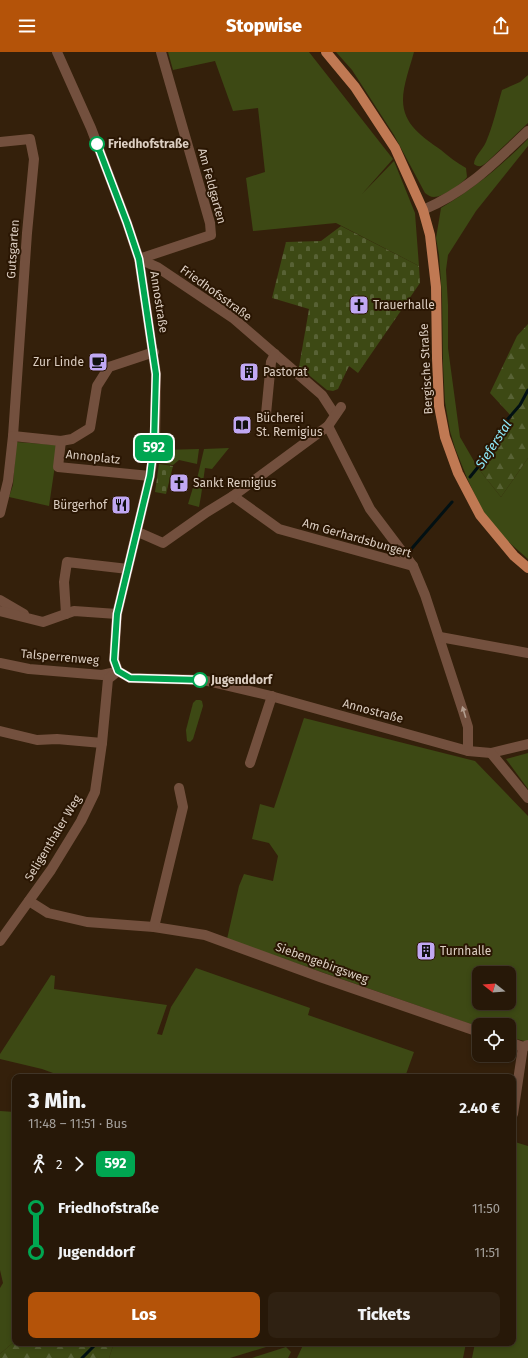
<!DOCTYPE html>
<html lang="de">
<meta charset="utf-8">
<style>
body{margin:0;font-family:"Fira Sans",sans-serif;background:#2f2112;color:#f1f3f6;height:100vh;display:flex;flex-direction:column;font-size:15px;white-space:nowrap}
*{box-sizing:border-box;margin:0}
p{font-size:13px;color:#a4a09c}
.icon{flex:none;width:22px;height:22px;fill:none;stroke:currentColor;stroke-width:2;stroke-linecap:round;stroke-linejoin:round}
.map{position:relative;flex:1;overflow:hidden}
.details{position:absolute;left:12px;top:1022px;width:504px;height:272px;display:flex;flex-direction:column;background:#271808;border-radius:8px;box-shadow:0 2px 6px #0003,0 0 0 1px #433729}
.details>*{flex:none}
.badge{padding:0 8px;border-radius:6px;font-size:14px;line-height:26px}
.needle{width:26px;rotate:287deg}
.controls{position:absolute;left:472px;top:914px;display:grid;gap:8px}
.controls a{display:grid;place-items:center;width:44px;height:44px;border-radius:8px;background:#271808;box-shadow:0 2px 6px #0003,0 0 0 1px #433729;font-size:20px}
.map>.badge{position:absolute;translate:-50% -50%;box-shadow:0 0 0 2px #fff}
.legs{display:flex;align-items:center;gap:6px;height:44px;padding:0 16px;font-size:13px}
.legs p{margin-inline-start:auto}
.summary{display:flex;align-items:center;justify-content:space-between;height:68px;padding:0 16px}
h1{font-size:22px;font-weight:800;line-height:30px}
.primary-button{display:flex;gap:8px;margin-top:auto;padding:8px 16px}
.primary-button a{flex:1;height:46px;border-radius:8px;background:#b45309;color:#fff;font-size:16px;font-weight:800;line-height:46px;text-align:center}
.primary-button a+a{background:#2f2112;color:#f1f3f6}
ul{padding:0 16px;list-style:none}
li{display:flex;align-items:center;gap:14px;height:44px;font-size:15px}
li i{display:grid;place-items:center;width:6px;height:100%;margin:0 5px;background:currentColor}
li i::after{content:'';width:10px;height:10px;margin:-5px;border:3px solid;border-radius:50%;background:#271808}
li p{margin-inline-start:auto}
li:first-child i{background:linear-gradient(#0000 50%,currentColor 0)}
li:last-child i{background:linear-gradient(currentColor 50%,#0000 0)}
header{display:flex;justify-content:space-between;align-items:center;height:52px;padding:0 16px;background:#b45309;color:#fff;font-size:18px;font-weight:800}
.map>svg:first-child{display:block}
</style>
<header><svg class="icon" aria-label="menu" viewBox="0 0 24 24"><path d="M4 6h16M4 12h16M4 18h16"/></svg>Stopwise<svg class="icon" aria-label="share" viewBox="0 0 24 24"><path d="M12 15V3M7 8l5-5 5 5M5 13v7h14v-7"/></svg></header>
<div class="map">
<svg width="528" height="1306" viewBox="0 0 528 1306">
<defs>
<pattern id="forest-firs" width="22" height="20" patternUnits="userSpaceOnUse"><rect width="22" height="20" fill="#3d4914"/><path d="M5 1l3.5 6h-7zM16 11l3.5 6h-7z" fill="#586235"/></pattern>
<pattern id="cemetery-stones" width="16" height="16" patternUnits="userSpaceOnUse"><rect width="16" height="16" fill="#3d4914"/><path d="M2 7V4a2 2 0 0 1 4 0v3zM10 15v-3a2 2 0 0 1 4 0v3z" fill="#586235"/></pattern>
</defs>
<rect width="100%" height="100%" fill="#34200b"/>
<g fill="#3d4914" fill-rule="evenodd">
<path d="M168 0H309L393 107 362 142 394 109 415 161 419 214 336 171 253 179 246 126 265 120 258 56 233 59 215 9 173 18Z"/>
<path d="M336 0H414C410 15 403 33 403 48 403 73 423 85 441 98 449 105 457 111 466 116L467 125C462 132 443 145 434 145 430 145 428 143 425 141L394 83 352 18Z"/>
<path d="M528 23V71L486 111C482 114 479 116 474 112 474 105 483 97 486 90 493 74 497 55 502 38L520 30Z"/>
<path d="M528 87V94L476 159 448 203 446 218 448 253V296L460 385 478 416 501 445 528 406V507L489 473 467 426 455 396 450 379 445 350 443 312 442 244 439 203 436 186 441 156C475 136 500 115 528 87Z"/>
<path d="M16 390 58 393 49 454 9 445 13 433Z"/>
<path d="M229 396 212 417 205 416 201 444 199 455 188 452 195 429 197 427 204 397Z"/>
<path d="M199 397 197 412 179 408 173 413 159 411 161 398Z"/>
<path d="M196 648H200L202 649 203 654 193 687 190 690 187 689 186 678 193 651Z"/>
<path d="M304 666 475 709 528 764V990L509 985V973H479V975L227 887 239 834 244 822 273 829 278 804 269 791 252 787 260 752 274 756ZM479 921H509V951H479Z"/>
<path d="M528 701V737L506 707Z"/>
<path d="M196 916 310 956 308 963 414 1000 405 1025H64L42 1017 0 1007V1002L51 923 55 924 54 937 167 953 157 982 162 983 171 955Z"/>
<path d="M0 1059 15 1060V1289L0 1302V1236L3 1231 0 1218Z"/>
<path d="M515 1090 528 1094V1306H472L475 1291H513V1105Z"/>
<path d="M114 1291H279L230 1306H109Z"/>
<path d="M304 1291H466L463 1306H297Z"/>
<path d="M286 1295 291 1300 288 1306H252Z"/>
</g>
<g fill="url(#forest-firs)">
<path d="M528 272V406L501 445 478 416 493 397 512 365 490 341 517 284Z"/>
<path d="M15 1289V1291H114L109 1306H0V1302Z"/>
</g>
<g fill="url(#cemetery-stones)">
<path d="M341 174 419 214 420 231 358 321 349 314 338 337 333 339 327 338 299 315 309 257 272 246 286 190 321 189Z"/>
<path d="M159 412 173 414 166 442 155 440Z"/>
</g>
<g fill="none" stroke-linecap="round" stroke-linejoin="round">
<g stroke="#021013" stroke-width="3">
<path d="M470 425 487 404 494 392 495 388 501 383 506 369 520 353 528 338"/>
<path d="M407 502 452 450"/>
<path d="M82 1306 97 1291"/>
</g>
<g stroke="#73503e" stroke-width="10">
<path d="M57 0 91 76 127 171 139 207 156 322 155 392 150 424 117 562 114 608 118 619 130 626 203 628 267 643 468 699 491 701 528 692"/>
<path d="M0 90 30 87 34 107 27 181 13 384 8 429 0 461"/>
<path d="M423 158C468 139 494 111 528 79"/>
<path d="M139 207 211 183 210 171 161 0"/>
<path d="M139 207 157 215 233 266 322 343 335 363"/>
<path d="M266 362 271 310 275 302"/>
<path d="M328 374 370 457 413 514 425 543 463 659 468 675V699"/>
<path d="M13 384 61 389 72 387 90 376 97 334 109 315 154 300"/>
<path d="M61 389 58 415 150 424"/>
<path d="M233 444 279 477 413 514"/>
<path d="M138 480 163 491 207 460 233 444 328 374 341 355"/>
<path d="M0 548 24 562"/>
<path d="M0 559 43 570 74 559 117 562"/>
<path d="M66 562 64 530 67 510 128 517"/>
<path d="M440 585 528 601"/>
<path d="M0 611 29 617 102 623 116 620"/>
<path d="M0 679 37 688 57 687 102 691"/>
<path d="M491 701 528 746"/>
<path d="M250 711 272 644"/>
<path d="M29 849 48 861 87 870 154 875 205 883 320 925 479 980"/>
<path d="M154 875 183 755 179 736"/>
<path d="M0 889 51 818 81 769 95 740 102 691 108 627 118 619"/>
<path d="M509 990 523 995 528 993"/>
<path d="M513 1062 523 995"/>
</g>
<path stroke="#c07953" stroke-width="10" d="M326 0 355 35 395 96 423 158 430 183 436 235 437 306 439 354 445 385 458 421 480 463 514 504 528 516"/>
</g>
<defs><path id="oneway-solid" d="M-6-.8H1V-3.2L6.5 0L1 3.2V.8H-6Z"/></defs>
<use fill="#b29c8d" href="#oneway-solid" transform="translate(464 660) rotate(-107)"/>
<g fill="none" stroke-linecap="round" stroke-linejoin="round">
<g stroke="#fff" stroke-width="9">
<path id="line-1" d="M97 92 127 171 139 207 156 322 154 392 150 424 117 562 114 608 118 619 130 626 200 628"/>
</g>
<use href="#line-1" stroke="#00a651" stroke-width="6"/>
</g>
<defs>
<g id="church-square" transform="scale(1)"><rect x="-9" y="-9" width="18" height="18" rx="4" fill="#c1a8f3" stroke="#2a1603"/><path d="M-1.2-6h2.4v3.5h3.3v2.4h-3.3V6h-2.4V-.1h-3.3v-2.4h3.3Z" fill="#111"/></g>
<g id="cafe-square" transform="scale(1)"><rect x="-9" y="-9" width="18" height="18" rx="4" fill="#c1a8f3" stroke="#2a1603"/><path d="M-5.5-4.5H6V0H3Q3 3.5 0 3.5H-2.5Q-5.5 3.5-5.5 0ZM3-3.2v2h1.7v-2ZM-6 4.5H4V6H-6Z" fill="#111"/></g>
<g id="building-square" transform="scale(1)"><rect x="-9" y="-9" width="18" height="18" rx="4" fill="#c1a8f3" stroke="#2a1603"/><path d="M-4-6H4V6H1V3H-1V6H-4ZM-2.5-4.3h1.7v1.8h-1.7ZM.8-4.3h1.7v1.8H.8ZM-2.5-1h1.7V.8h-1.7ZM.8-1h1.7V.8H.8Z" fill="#111"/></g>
<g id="library-square" transform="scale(1)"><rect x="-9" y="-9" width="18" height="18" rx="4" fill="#c1a8f3" stroke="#2a1603"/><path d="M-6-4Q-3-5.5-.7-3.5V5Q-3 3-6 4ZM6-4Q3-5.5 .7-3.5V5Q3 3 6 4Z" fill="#111"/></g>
<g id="restaurant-square" transform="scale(1)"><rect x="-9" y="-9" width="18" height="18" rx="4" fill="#c1a8f3" stroke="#2a1603"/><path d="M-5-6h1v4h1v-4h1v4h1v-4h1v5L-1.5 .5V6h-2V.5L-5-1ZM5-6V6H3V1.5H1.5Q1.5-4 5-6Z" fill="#111"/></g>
</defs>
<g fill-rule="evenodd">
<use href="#church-square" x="359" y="253"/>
<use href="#cafe-square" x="98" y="310"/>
<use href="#building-square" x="249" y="320"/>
<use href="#library-square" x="242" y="373"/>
<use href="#church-square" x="179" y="431"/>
<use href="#restaurant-square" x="121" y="453"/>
<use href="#building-square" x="426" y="899"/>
</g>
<g fill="#fff" stroke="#00a651" stroke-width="2">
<circle cx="97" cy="92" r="7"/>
<circle cx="200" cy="628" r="7"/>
</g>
<g text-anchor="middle" stroke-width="4" stroke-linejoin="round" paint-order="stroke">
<g font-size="12" font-weight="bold" fill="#dccec2" stroke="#2a1603" text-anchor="start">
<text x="108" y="96">Friedhofstraße</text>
<text x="211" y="632">Jugenddorf</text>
</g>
<g font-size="12" fill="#dccec2" stroke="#2a1603">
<text transform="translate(212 134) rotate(75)" y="4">Am Feldgarten</text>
<text transform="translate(13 197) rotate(-86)" y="4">Gutsgarten</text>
<text transform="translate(216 241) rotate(36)" y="4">Friedhofsstraße</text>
<text transform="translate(159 250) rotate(81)" y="4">Annostraße</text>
<text transform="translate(426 317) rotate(-93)" y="4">Bergische Straße</text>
<text transform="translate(93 405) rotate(6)" y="4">Annoplatz</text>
<text transform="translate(357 486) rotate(16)" y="4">Am Gerhardsbungert</text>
<text transform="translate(60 605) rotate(5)" y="4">Talsperrenweg</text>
<text transform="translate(373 659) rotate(15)" y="4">Annostraße</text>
<text transform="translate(53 786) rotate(-59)" y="4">Seligenthaler Weg</text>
<text transform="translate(322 911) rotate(20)" y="4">Siebengebirgsweg</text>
</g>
<g font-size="12" fill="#dccec2" stroke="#2a1603" text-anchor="start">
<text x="373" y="257">Trauerhalle</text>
<text x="84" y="314" text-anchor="end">Zur Linde</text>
<text x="263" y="324">Pastorat</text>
<text x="256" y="370">Bücherei<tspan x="256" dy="14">St. Remigius</tspan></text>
<text x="193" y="435">Sankt Remigius</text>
<text x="107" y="457" text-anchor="end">Bürgerhof</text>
<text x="440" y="903">Turnhalle</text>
</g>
<g font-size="13" font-style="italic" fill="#8eebfc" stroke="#2a1603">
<text transform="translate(493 392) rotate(-57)" y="5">Sieferstal</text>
</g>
</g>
</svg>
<div class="controls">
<a><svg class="needle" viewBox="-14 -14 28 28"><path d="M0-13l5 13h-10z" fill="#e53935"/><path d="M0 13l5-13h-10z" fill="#a4a09c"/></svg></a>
<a><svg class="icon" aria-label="locate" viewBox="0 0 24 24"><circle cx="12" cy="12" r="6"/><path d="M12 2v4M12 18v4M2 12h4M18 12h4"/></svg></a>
</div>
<b class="badge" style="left:154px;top:396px;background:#00a651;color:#fff">592</b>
<section class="details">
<div class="summary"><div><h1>3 Min.</h1><p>11:48 – 11:51 · Bus</p></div><b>2.40 €</b></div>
<div class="legs"><svg class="icon" aria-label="walk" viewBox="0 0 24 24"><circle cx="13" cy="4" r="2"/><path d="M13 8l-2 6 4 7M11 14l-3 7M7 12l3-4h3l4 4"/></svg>2<svg class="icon" aria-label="forward" viewBox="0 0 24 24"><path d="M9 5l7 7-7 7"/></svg><b class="badge" style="background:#00a651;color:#fff">592</b></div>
<ul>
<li><i style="color:#00a651"></i><b>Friedhofstraße</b><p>11:50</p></li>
<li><i style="color:#00a651"></i><b>Jugenddorf</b><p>11:51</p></li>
</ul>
<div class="primary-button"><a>Los</a><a>Tickets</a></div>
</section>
</div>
